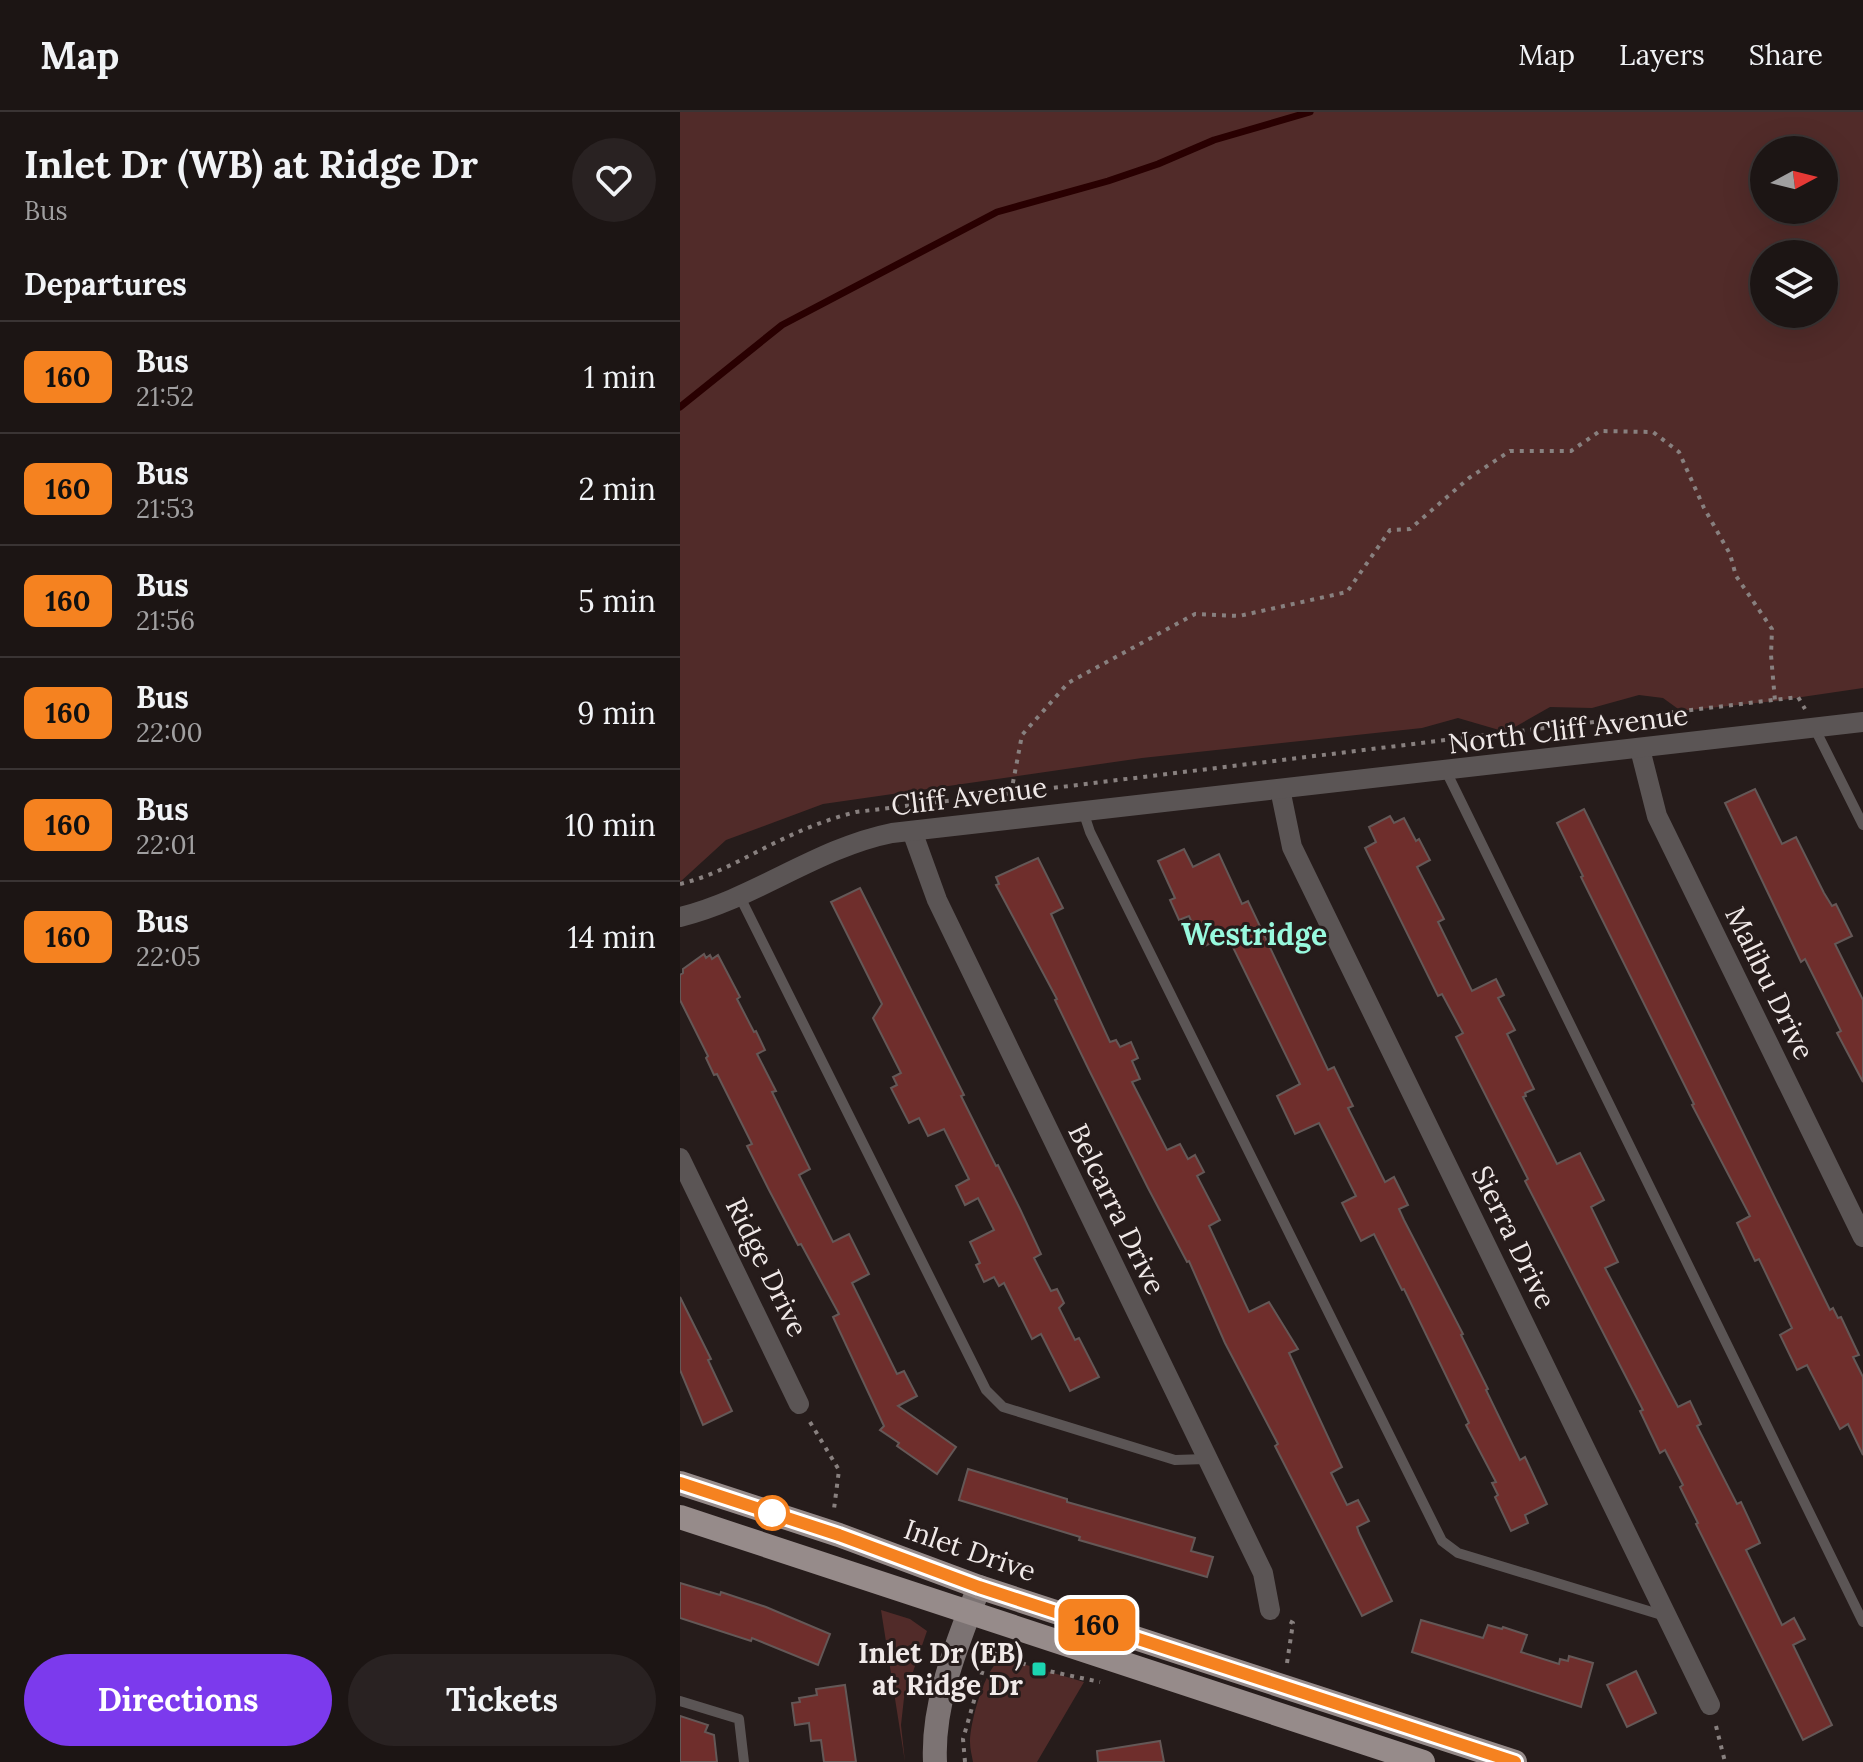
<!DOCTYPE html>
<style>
body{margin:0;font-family:Lora,serif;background:#292222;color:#f1f3f6;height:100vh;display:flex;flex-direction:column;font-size:30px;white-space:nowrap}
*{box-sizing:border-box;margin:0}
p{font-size:26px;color:#a09fa0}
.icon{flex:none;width:44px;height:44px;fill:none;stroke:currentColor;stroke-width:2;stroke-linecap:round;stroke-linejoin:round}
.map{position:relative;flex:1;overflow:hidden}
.side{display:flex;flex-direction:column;background:#1c1514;width:680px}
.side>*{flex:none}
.badge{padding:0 16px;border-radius:12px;font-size:28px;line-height:52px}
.needle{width:52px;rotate:83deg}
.fabs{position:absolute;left:1070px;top:24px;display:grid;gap:16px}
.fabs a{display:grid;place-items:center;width:88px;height:88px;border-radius:50%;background:#1c1514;box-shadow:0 8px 32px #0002,0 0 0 2px #3a3434;font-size:40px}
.map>.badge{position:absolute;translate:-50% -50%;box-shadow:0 0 0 4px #fff}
h2{padding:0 24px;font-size:30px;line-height:72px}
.round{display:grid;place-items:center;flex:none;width:84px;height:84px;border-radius:42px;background:#292222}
.overview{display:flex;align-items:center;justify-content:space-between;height:136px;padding:0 24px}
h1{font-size:38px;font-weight:700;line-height:60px}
.primary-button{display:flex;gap:16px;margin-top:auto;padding:16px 24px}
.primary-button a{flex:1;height:92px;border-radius:48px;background:#7c3aed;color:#fff;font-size:32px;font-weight:700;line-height:92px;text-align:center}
.primary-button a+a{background:#292222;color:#f1f3f6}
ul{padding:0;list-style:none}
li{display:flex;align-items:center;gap:24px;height:112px;padding:0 24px;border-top:2px solid #3a3434}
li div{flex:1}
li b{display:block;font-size:30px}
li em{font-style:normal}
li .badge{min-width:88px;font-weight:700;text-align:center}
header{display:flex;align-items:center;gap:48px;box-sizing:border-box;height:112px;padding:0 40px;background:#1c1514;border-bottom:2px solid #3a3434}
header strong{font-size:38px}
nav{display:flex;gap:44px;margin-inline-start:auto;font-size:28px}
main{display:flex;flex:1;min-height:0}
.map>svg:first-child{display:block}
</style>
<header>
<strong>Map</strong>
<nav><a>Map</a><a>Layers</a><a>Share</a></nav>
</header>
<main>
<section class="side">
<div class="overview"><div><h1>Inlet Dr (WB) at Ridge Dr</h1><p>Bus</p></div><a class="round"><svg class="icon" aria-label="heart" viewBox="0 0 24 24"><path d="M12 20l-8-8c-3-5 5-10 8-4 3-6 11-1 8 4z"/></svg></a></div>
<h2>Departures</h2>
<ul>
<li><span class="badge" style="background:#f58220;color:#111">160</span><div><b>Bus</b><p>21:52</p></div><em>1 min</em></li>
<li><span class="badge" style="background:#f58220;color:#111">160</span><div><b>Bus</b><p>21:53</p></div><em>2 min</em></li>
<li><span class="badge" style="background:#f58220;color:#111">160</span><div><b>Bus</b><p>21:56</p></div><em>5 min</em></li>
<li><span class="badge" style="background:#f58220;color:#111">160</span><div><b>Bus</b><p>22:00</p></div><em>9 min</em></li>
<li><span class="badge" style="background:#f58220;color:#111">160</span><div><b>Bus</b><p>22:01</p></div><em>10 min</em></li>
<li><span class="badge" style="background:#f58220;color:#111">160</span><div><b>Bus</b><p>22:05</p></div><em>14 min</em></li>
</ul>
<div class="primary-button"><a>Directions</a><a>Tickets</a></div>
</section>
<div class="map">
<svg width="1183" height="1650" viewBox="0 0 1183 1650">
<rect width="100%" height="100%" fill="#261c1b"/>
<g fill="#512b29" fill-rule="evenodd">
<path d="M0 0H1183V576L1095 589 1001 599 983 586 959 583 912 596 870 595 826 620 778 606 742 616 462 646 143 692 46 728 0 770ZM1084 38H1144V98H1084ZM1084 142H1144V202H1084Z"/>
<path d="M201 1498 230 1507 247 1519 224 1586 221 1613 225 1650Z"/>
<path d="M322 1546 404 1570 357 1650H293C292 1644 290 1637 290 1630 290 1610 305 1555 322 1546Z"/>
</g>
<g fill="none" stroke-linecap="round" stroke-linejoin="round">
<path stroke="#290001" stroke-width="7" d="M0 295 102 213 317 100 428 69 478 52 534 28 630 0"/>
</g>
<g fill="#6f2e2c" stroke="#645857" stroke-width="2">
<path d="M1075 677 1102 732 1116 725 1144 781 1152 794 1156 792 1172 824 1155 832 1183 888V970L1157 921 1161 919 1125 847 1121 850 1045 691Z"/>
<path d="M904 697 1150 1198 1153 1196 1158 1206 1161 1205 1179 1243 1173 1245 1183 1265V1343L1168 1312 1160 1317 1127 1253 1117 1258 1100 1223 1112 1216 1079 1147 1075 1149 1057 1111 1070 1104 1012 993 1014 992 901 765 903 764 877 711Z"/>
<path d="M710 704 714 711 724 706 736 729 739 727 750 748 737 755 764 807 758 810 792 879 816 867 824 883 818 886 835 918 827 922 854 977 845 981 846 984 843 985 877 1052 900 1041 924 1088 911 1095 938 1150 925 1156 998 1295 1010 1289 1021 1312 1017 1314 1057 1392 1061 1390 1080 1431 1066 1438 1102 1513 1114 1506 1125 1527 1113 1533 1152 1613 1123 1628 1016 1412 1018 1411 1000 1375 1003 1373 985 1338 980 1341 960 1299 963 1298 845 1069 848 1067 776 925 783 921 762 882 758 884 685 736 696 730 689 715Z"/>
<path d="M504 737 513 755 539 742 562 792 568 789 648 958 654 955 673 994 668 996 705 1070 714 1065 728 1093 719 1097 724 1108 783 1222 781 1223 808 1277 806 1278 840 1348 845 1345 867 1392 845 1403 848 1411 831 1419 815 1385 818 1383 812 1371 816 1370 786 1313 789 1311 724 1177 722 1178 694 1122 681 1129 662 1091 676 1084 639 1011 615 1022 597 984 620 972 547 823 523 835 509 804 499 808 490 788 495 786 478 749Z"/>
<path d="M358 746 383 796 371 802 430 930 436 928 440 935 451 930 458 946 452 949 460 967 452 970 487 1038 500 1032 508 1047 515 1043 524 1060 517 1064 540 1108 529 1114 569 1200 589 1190 618 1237 609 1241 662 1355 651 1361 667 1393 678 1388 689 1409 677 1415 679 1421 712 1489 682 1504 595 1334 598 1332 545 1231 509 1149 507 1150 468 1076 410 960 375 888 377 887 316 773 319 772 316 765Z"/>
<path d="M180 776 284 983 281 984 316 1054 318 1053 340 1097 361 1142 354 1146 371 1179 377 1177 384 1191 379 1196 395 1228 399 1226 419 1265 390 1279 361 1222 352 1227 324 1171 319 1174 314 1165 304 1170 296 1153 300 1151 290 1130 314 1118 298 1086 285 1093 276 1074 289 1067 264 1017 248 1024 239 1006 229 1011 211 976 217 973 213 965 221 961 193 906 202 892 151 790Z"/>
<path d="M24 842 26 846 30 843 32 847 38 843 60 885 57 887 74 920 76 919 85 938 77 942 96 979 92 980 130 1057 119 1063 153 1130 169 1122 189 1162 172 1171 217 1262 224 1259 237 1284 218 1294 276 1335 257 1362 217 1334 219 1331 200 1318 204 1314 153 1205 159 1202 121 1132 118 1133 89 1078 67 1034 72 1032 37 962 34 963 26 946 28 944 0 888V863L3 861V857Z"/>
<path d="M0 1185 31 1247 28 1248 52 1299 23 1313 0 1258Z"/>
<path d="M288 1357 387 1387V1390L515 1426 511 1439 533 1445 527 1465 399 1428 400 1425 279 1388Z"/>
<path d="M0 1471 40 1483 41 1480 86 1495 150 1522 138 1553 72 1526 71 1529 0 1506Z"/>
<path d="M741 1508 803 1526 808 1513 822 1517 823 1515 847 1523 841 1540 879 1552 880 1547 888 1549 889 1544 913 1551 901 1595 732 1540Z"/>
<path d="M956 1559 976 1601 947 1615 927 1573Z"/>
<path d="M165 1573 176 1650H144L141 1628 131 1629 129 1611 115 1613 112 1591 120 1590 119 1586 137 1583 136 1577Z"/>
<path d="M0 1604 28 1613 25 1620 34 1623 37 1650H0Z"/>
<path d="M480 1629 484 1650H418L417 1639Z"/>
</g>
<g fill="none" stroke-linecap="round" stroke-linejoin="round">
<g stroke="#88807f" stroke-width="4" stroke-dasharray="4 6" stroke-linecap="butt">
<path d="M331 681 342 623 388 571 515 502 559 504 667 480 710 418 730 417 789 366 830 339H891L920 319 973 320 999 340 1024 396 1050 442 1056 464 1092 517 1091 543 1095 589"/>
<path d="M0 772C38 763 70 742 105 726 128 715 152 706 176 700L1118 585 1125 597"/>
<path d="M130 1310 159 1358 154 1397"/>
<path d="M304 1538 359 1557 420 1570"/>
<path d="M607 1551 613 1511 607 1508"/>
<path d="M1036 1614 1045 1650"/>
<path d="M285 1650 283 1627 308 1540"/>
</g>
<g stroke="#5b5555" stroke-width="10">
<path d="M1135 617 1183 713"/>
<path d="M766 659 1183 1510"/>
<path d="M403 699 410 720 762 1429 778 1441 985 1504"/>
<path d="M59 783 306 1278 323 1295 495 1348 526 1347"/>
<path d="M0 1589 59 1607 64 1650"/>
</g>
<g stroke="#5b5555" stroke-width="20">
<path d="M960 637 977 704 1183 1125"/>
<path d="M600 677 612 735 1030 1593"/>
<path d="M232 719 257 788 583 1461 590 1498"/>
<path d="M0 805C74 787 137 736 212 721L1183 610"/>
<path d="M0 1046 119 1292"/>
</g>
<path stroke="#7c7373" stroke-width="24" d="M255 1650C252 1590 278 1530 299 1475"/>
<g stroke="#968b8a" stroke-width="24">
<path d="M0 1371 159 1423 299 1475 835 1650"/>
<path d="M0 1405 743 1650"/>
</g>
</g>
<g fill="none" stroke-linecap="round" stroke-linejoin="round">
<g stroke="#fff" stroke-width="18">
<path id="line" d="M0 1371 159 1423 299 1475 835 1650"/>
</g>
<use href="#line" stroke="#f58220" stroke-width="12"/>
</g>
<circle fill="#fff" stroke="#f58220" stroke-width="4" cx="92" cy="1401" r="16"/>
<rect fill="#1cd5b1" stroke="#261c1b" stroke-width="3" x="351" y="1549" width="16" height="16" rx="4"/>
<g text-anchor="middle" stroke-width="6" stroke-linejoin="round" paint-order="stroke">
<g font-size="28" fill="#f0e9e8" stroke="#261c1b">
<text transform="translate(888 617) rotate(-7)" y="10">North Cliff Avenue</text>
<text transform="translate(289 684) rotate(-7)" y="10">Cliff Avenue</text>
<text transform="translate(1090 871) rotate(64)" y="10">Malibu Drive</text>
<text transform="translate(437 1097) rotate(64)" y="10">Belcarra Drive</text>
<text transform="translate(834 1125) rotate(64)" y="10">Sierra Drive</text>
<text transform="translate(87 1155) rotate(64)" y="10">Ridge Drive</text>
<text transform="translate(290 1438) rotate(19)" y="10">Inlet Drive</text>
</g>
<g font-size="28" font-weight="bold" fill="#f0e9e8" stroke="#261c1b" text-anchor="end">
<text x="343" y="1551">Inlet Dr (EB)<tspan x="343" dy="32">at Ridge Dr</tspan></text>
</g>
<g font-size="30" font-weight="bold" fill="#98f9de" stroke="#261c1b">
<text x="574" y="833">Westridge</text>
</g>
</g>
</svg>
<div class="fabs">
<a><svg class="needle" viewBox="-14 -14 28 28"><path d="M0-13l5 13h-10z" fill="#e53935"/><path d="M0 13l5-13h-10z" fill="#a09fa0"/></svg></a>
<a><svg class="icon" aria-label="layers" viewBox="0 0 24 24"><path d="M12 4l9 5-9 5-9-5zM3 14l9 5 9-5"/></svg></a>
</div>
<b class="badge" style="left:417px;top:1513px;background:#f58220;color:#111">160</b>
</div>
</main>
